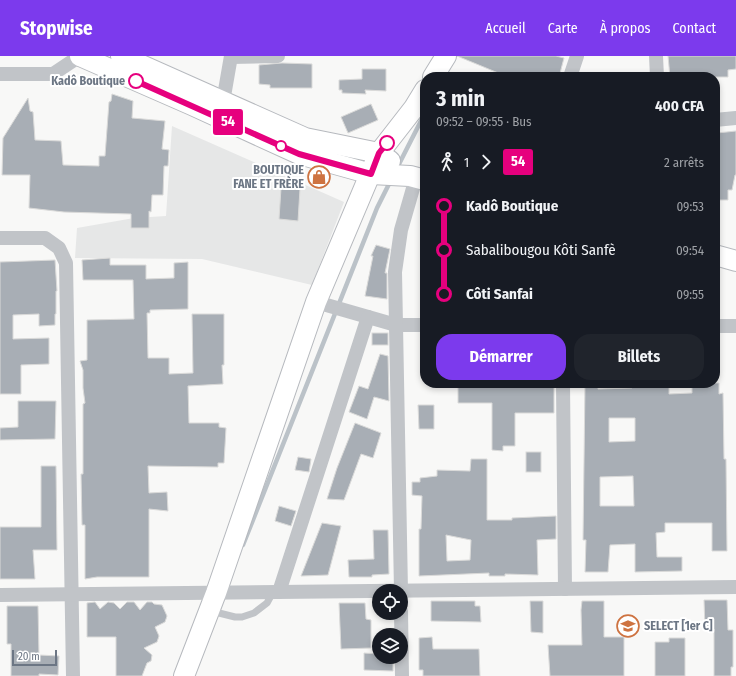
<!DOCTYPE html>
<html lang="fr">
<meta charset="utf-8">
<style>
body{margin:0;font-family:"Fira Sans Condensed",sans-serif;background:#20242c;color:#f1f3f6;height:100vh;display:flex;flex-direction:column;font-size:15px;white-space:nowrap}
*{box-sizing:border-box;margin:0}
p{font-size:13px;color:#9ea1a6}
.icon{flex:none;width:22px;height:22px;fill:none;stroke:currentColor;stroke-width:2;stroke-linecap:round;stroke-linejoin:round}
.map{position:relative;flex:1;overflow:hidden}
.side{position:absolute;left:420px;top:16px;width:300px;height:316px;display:flex;flex-direction:column;background:#171b24;border-radius:16px;box-shadow:0 2px 6px #0003}
.side>*{flex:none}
.badge{padding:0 8px;border-radius:3px;font-size:14px;line-height:26px}
.buttons{position:absolute;left:372px;top:528px;display:grid;gap:8px}
.buttons a{display:grid;place-items:center;width:36px;height:36px;border-radius:50%;background:#171b24;box-shadow:0 2px 6px #0003;font-size:20px}
.scale{position:absolute;left:12px;bottom:10px;width:45px;box-sizing:border-box;padding-left:4px;border:2px solid #6c7684;border-top:0;font-size:11px;line-height:14px;white-space:nowrap;color:#6c7684;-webkit-text-stroke:3px #fff;paint-order:stroke}
.map>.badge{position:absolute;translate:-50% -50%;box-shadow:0 0 0 2px #fff}
.legs{display:flex;align-items:center;gap:6px;height:44px;padding:0 16px;font-size:13px}
.legs p{margin-inline-start:auto}
.overview{display:flex;align-items:center;justify-content:space-between;height:68px;padding:0 16px}
h1{font-size:22px;font-weight:700;line-height:30px}
.button{display:flex;gap:8px;margin-top:auto;padding:8px 16px}
.button a{flex:1;height:46px;border-radius:16px;background:#7c3aed;color:#fff;font-size:16px;font-weight:700;line-height:46px;text-align:center}
.button a+a{background:#20242c;color:#f1f3f6}
ul{padding:0 16px;list-style:none}
li{display:flex;align-items:center;gap:14px;height:44px;font-size:15px}
li i{display:grid;place-items:center;width:6px;height:100%;margin:0 5px;background:currentColor}
li i::after{content:'';width:10px;height:10px;margin:-5px;border:3px solid;border-radius:50%;background:#171b24}
li p{margin-inline-start:auto}
li:first-child i{background:linear-gradient(#0000 50%,currentColor 0)}
li:last-child i{background:linear-gradient(currentColor 50%,#0000 0)}
header{display:flex;align-items:center;gap:24px;box-sizing:border-box;height:56px;padding:0 20px;background:#7c3aed;color:#fff}
header strong{font-size:19px}
nav{display:flex;gap:22px;margin-inline-start:auto;font-size:14px}
.map>svg:first-child{display:block}
</style>
<header>
<strong>Stopwise</strong>
<nav><a>Accueil</a><a>Carte</a><a>À propos</a><a>Contact</a></nav>
</header>
<div class="map">
<svg width="736" height="620" viewBox="0 0 736 620">
<rect width="100%" height="100%" fill="#f8f8f7"/>
<path fill="#e6e7e7" d="M172 70 344 146 312 229 202 203 75 202 77 172 134 162 166 160Z"/>
<g fill="none" stroke-linecap="round" stroke-linejoin="round">
<g stroke="#bbc2c8" stroke-width="4.5">
<path d="M397 112 425 57"/>
<path d="M243 489 377 152 391 124"/>
</g>
</g>
<g fill="#a8aeb5" stroke="#dadad9" fill-rule="evenodd">
<path d="M457 0H556L564 2 559 21H508Z"/>
<path d="M668 0H736V13L728 14V21H670Z"/>
<path d="M282 7 312 8V32H270V29L259 28V9Z"/>
<path d="M362 13H386V35L365 34 366 38 342 37V34H339V24L362 23Z"/>
<path d="M112 38 133 45 132 62 165 65 162 93 169 94 168 110H164L163 139H152L151 156 149 155V172H131V158L64 156 29 152 30 119H2L3 82 28 42 30 55 33 56 35 84 61 85 63 109 99 110V100H105L109 46 111 45Z"/>
<path d="M371 48 378 64 348 77 341 61Z"/>
<path d="M736 75V119H735L732 134H728V144H715V103H719L717 77Z"/>
<path d="M281 132 300 133 298 165 279 163Z"/>
<path d="M376 189 390 193 385 217H387V243L365 240 373 200H371Z"/>
<path d="M110 202V209H146V223L174 222V207L188 206V253L150 254V257H147L148 302H169V318L193 317 192 258H224V309H222L223 328 188 330 189 367H219V371L226 372 224 407H218V411L148 410 149 437 167 436 168 455 149 453V521H97L85 523V469H82L81 418H83V348L85 347 83 332V314L80 305 87 304V264L134 263 133 224H83L82 204Z"/>
<path d="M55 204 57 235H56V258H55V269L39 270V258L13 259V283L49 282V308L21 309V338H0V206Z"/>
<rect x="372" y="277" width="16" height="12"/>
<path d="M380 298 388 300 389 345 374 341 367 363 349 356 359 330 368 333Z"/>
<path d="M460 327H528V331H554V357H515V390H503V395L492 394V347H458V331L460 330Z"/>
<path d="M585 327H598V333L632 332V327H669V338L692 337V327H719V338L723 337 724 403H726L727 495H712V467H665V476L656 477 657 501H682V515L635 516V488L610 489 608 516H585L586 484H583ZM609 362H635V385L609 386ZM633 420 634 450H600V421Z"/>
<path d="M18 345H56L55 383 0 384V372L18 371Z"/>
<path d="M418 349H434V373H419Z"/>
<path d="M355 367 381 377 373 402 361 398 344 444 327 443 337 412Z"/>
<rect x="526" y="396" width="15" height="20"/>
<path d="M298 401 311 403 309 416 295 414Z"/>
<path d="M471 403H487V464H512V462L556 460V483L537 484 538 519 505 518V520H489V517L419 520V473H421L422 440 412 439V426H420V422L437 420V414L470 415ZM446 479 471 484 470 504 447 505Z"/>
<path d="M41 410H56L57 494H33L35 523H0V471H41Z"/>
<path d="M279 450 296 455 291 470 275 465Z"/>
<path d="M322 467 341 470 328 519 301 520Z"/>
<path d="M373 474H388L389 518 372 519V521H349L348 504 374 503Z"/>
<path d="M704 544H727L728 574H733V611H731V620H714V573H705Z"/>
<path d="M431 545H475V550H480L481 566 431 565Z"/>
<path d="M530 545H543V577L531 576Z"/>
<path d="M582 545H604V581H624V620H550L548 589H582L581 554Z"/>
<path d="M95 546 100 553 108 546 114 547 120 553 127 546H134L140 554 147 546H152L154 548 162 549 167 560 165 566 155 571 159 580 157 586 144 592 152 599 151 605 147 607 142 620H116V581H87V547Z"/>
<path d="M339 547H365L366 563 371 564V592L341 593Z"/>
<path d="M7 550H38L39 599 59 600 58 619 39 618V620H11V588H7Z"/>
<path d="M432 581 433 593H479L480 620H423V614H419V582Z"/>
<path d="M669 582H685V620H655V586H669Z"/>
<path d="M364 597 379 598V601H393V615L364 614Z"/>
</g>
<g fill="none" stroke-linecap="round" stroke-linejoin="round">
<g stroke="#b6b9be" stroke-width="22">
<g id="secondary">
<path d="M80 0 192 49 299 98 371 118 410 120 425 124"/>
<path d="M121 0 305 82 379 97 390 105"/>
<path d="M433 21 446 0"/>
<path d="M715 199 736 205"/>
<path d="M184 620 216 537 316 246 379 97 414 52 425 34"/>
</g>
</g>
<path stroke="#c1c4c8" stroke-width="7" d="M211 555 235 561H242L254 557 267 547 273 536"/>
<g stroke="#c1c4c8" stroke-width="14">
<path d="M656 0 657 21"/>
<path d="M231 1 278 0"/>
<path d="M0 18H53L80 0"/>
<path d="M570 21 577 0"/>
<path d="M223 46 231 0"/>
<path d="M715 64 736 62"/>
<path d="M0 182H45L59 192 66 207 73 620"/>
<path d="M316 246 396 269H425"/>
<path d="M715 270H736"/>
<path d="M563 327 565 533"/>
<path d="M401 535 395 216 401 174 416 122"/>
<path d="M279 536 368 261"/>
<path d="M0 539 736 531"/>
<path d="M401 555 402 620"/>
</g>
<use href="#secondary" stroke="#fff" stroke-width="20"/>
</g>
<g fill="none" stroke-linecap="round" stroke-linejoin="round">
<g stroke="#fff" stroke-width="9">
<path id="line-1" d="M136 25 299 98 371 118 379 97 387 87"/>
</g>
<use href="#line-1" stroke="#e6007e" stroke-width="6"/>
</g>
<defs>
<g id="shop-ring" transform="scale(1.15)"><circle r="9.5" fill="#fff" stroke="#ce7341" stroke-width="1.5"/><path d="M-5-2.5h2.3a2.7 3.5 0 0 1 5.4 0H5L5.5 6h-11ZM-1.5-2.5h3a1.5 2.3 0 0 0-3 0Z" fill="#ce7341"/></g>
<g id="school-ring" transform="scale(1.15)"><circle r="9.5" fill="#fff" stroke="#ce7341" stroke-width="1.5"/><path d="M0-5L7-2L0 1L-7-2ZM-4 1L0 2.5L4 1V4Q0 6-4 4Z" fill="#ce7341"/></g>
</defs>
<g fill-rule="evenodd">
<use href="#shop-ring" x="319" y="121"/>
<use href="#school-ring" x="628" y="570"/>
</g>
<g fill="#fff" stroke="#e6007e" stroke-width="2">
<circle cx="136" cy="25" r="7"/>
<circle cx="387" cy="87" r="7"/>
<circle cx="281" cy="90" r="5"/>
</g>
<g text-anchor="middle" stroke-width="4" stroke-linejoin="round" paint-order="stroke">
<g font-size="12" font-weight="bold" fill="#6c7684" stroke="#fff" text-anchor="end">
<text x="125" y="29">Kadô Boutique</text>
</g>
<g font-size="12" font-weight="bold" fill="#6c7684" stroke="#fff" text-anchor="end">
<text x="304" y="118">BOUTIQUE<tspan x="304" dy="14">FANE ET FRÈRE</tspan></text>
<text x="644" y="574" text-anchor="start">SELECT [1er C]</text>
</g>
</g>
</svg>
<div class="buttons">
<a><svg class="icon" aria-label="locate" viewBox="0 0 24 24"><circle cx="12" cy="12" r="6"/><path d="M12 2v4M12 18v4M2 12h4M18 12h4"/></svg></a>
<a><svg class="icon" aria-label="layers" viewBox="0 0 24 24"><path d="M12 4l9 5-9 5-9-5zM3 14l9 5 9-5"/></svg></a>
</div>
<div class="scale">20 m</div>
<b class="badge" style="left:228px;top:66px;background:#e6007e;color:#fff">54</b>
<section class="side">
<div class="overview"><div><h1>3 min</h1><p>09:52 – 09:55 · Bus</p></div><b>400 CFA</b></div>
<div class="legs"><svg class="icon" aria-label="walk" viewBox="0 0 24 24"><circle cx="13" cy="4" r="2"/><path d="M13 8l-2 6 4 7M11 14l-3 7M7 12l3-4h3l4 4"/></svg>1<svg class="icon" aria-label="forward" viewBox="0 0 24 24"><path d="M9 5l7 7-7 7"/></svg><b class="badge" style="background:#e6007e;color:#fff">54</b><p>2 arrêts</p></div>
<ul>
<li><i style="color:#e6007e"></i><b>Kadô Boutique</b><p>09:53</p></li>
<li><i style="color:#e6007e"></i><span>Sabalibougou Kôti Sanfè</span><p>09:54</p></li>
<li><i style="color:#e6007e"></i><b>Côti Sanfai</b><p>09:55</p></li>
</ul>
<div class="button"><a>Démarrer</a><a>Billets</a></div>
</section>
</div>
